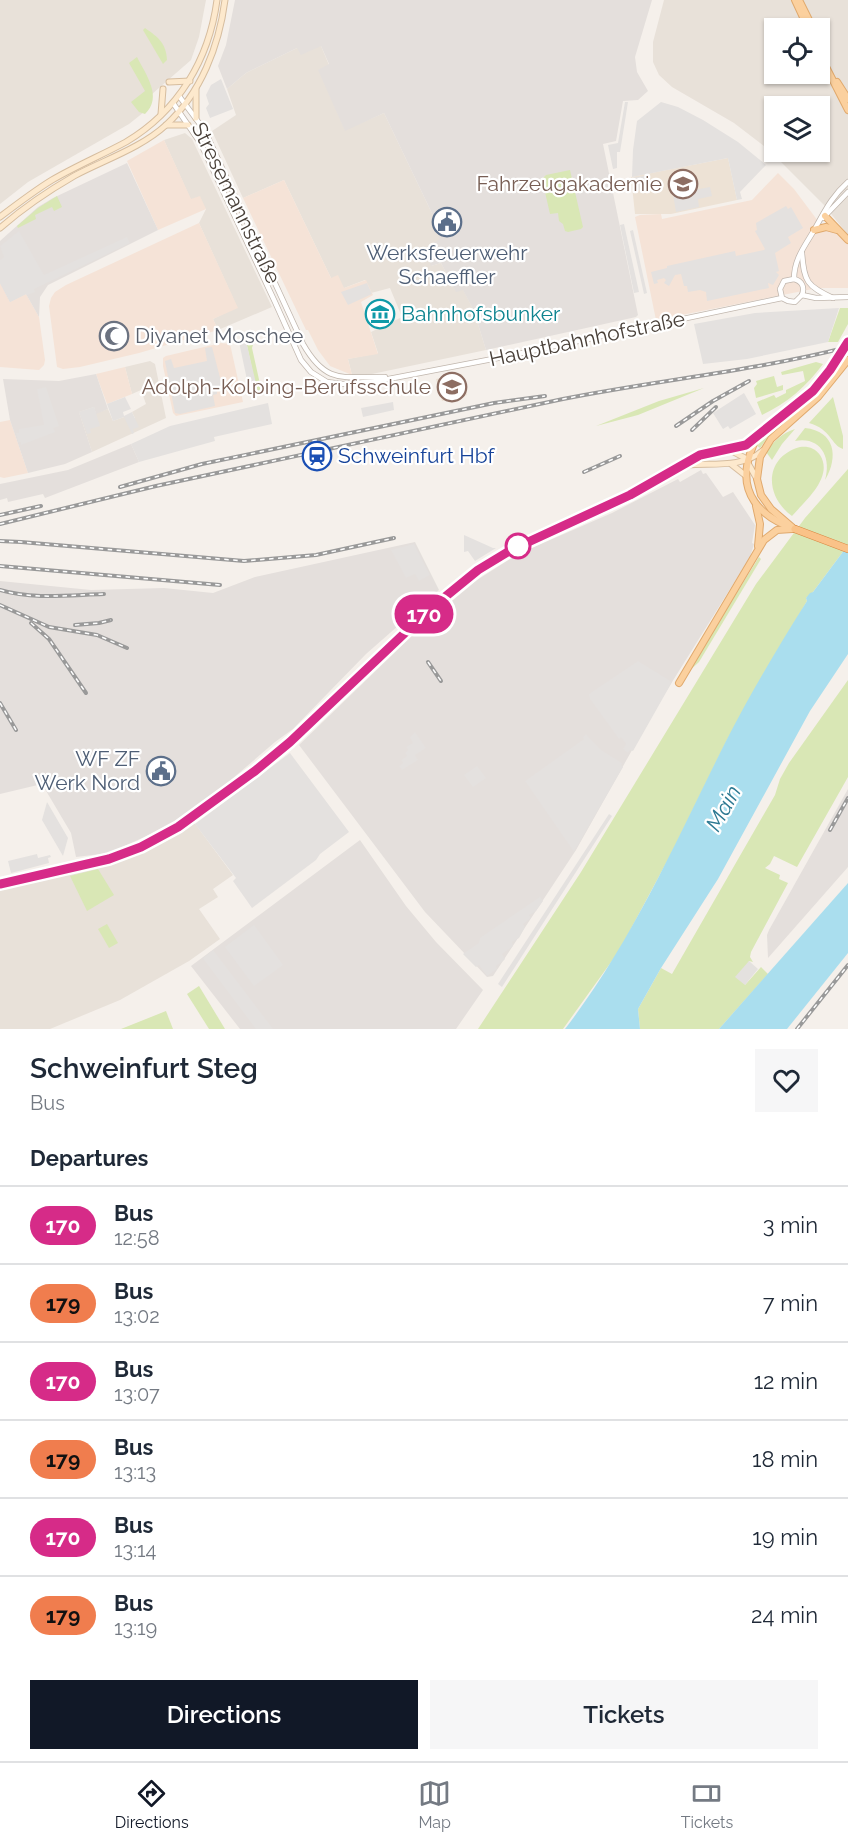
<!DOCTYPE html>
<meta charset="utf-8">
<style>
body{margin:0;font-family:Raleway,sans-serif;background:#f6f6f7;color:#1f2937;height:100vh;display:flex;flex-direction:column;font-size:22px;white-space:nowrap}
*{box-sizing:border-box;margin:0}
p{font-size:20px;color:#747a83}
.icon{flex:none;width:33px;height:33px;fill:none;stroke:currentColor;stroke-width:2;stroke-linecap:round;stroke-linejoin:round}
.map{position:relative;height:1029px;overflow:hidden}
.side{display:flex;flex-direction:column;background:#fff;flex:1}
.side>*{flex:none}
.badge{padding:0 12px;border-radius:20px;font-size:21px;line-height:39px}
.controls{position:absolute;left:764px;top:18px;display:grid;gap:12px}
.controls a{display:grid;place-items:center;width:66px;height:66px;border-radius:0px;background:#fff;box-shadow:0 2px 4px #0004;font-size:30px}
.map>.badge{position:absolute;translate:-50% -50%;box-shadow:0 0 0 3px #fff}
h2{padding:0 30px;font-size:22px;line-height:54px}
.round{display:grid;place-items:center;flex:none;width:63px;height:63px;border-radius:0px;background:#f6f6f7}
.headline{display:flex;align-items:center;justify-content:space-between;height:102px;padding:0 30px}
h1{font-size:28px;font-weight:600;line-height:45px}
.action{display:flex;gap:12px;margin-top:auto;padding:12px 30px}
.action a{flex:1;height:69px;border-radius:0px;background:#111827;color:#fff;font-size:24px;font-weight:600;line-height:69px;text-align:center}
.action a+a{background:#f6f6f7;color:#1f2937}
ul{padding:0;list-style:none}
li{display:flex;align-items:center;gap:18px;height:78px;padding:0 30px;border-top:2px solid #e0e1e3}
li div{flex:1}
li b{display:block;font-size:22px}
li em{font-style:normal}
li .badge{min-width:66px;font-weight:700;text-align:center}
.tab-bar{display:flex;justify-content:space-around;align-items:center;height:84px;border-top:2px solid #e0e1e3;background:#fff;font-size:16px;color:#747a83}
.tab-bar a{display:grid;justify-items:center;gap:3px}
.tab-bar .active{color:#111827}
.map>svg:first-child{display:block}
</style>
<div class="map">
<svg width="848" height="1029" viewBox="0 0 848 1029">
<rect width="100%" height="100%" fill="#f5f0eb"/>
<g fill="#e8e1d9" fill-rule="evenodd">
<path d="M0 0H206L199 37 191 60 152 94 149 108 129 124 28 182 0 204Z"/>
<path d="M664 0H848V235L824 205 768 149 734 123 672 87 659 75 653 62V42ZM774 28H819V74H774ZM774 106H819V152H774Z"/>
<path d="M321 46 329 65 319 70 345 130 384 113 439 228 441 239 431 266 441 263 456 291 463 289 474 311 486 350 372 374 352 375 348 359 378 353 371 332 402 317 390 288 371 293 365 280 344 288 331 278 284 180 243 198 212 131 236 115 227 89 246 73 297 48Z"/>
<path d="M185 133 192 139 272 307 218 330 213 319 237 307 199 223 206 209 191 200 164 140Z"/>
<path d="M150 361 155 364 166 418 92 452 79 412 94 407 96 413 108 409 113 421 124 417 135 418 132 412 146 404 141 390 132 394 125 367Z"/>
<path d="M193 821 233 875 213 889 218 897 199 909 220 939 189 961 120 1000 50 1029H0V889L107 863 140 851 170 837Z"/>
</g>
<g fill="#f5e3d7">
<path d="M164 140 191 199 200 196 206 209 158 230 127 161Z"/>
<path d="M778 173 794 189 818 221 835 232 848 237V288H818L656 320 635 217 640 215 661 214 662 219 752 200Z"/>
<path d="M284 180 331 278 338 275 344 288 366 280 373 295 361 302 378 354 348 359 352 375 330 366 318 350 308 330H306L243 198Z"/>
<path d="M199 223 238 308 213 319 218 330 139 353 80 367 63 369 57 367 49 306 51 298 55 292 66 285Z"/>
<path d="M0 283 10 302 26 294 39 317 45 360 44 365 39 370 0 367Z"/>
<path d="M221 343 230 344 243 402 176 416 173 413 163 366V358L166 356Z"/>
<path d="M125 367 132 394 107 404 96 374Z"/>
<path d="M10 420 28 473 4 478 0 477V422Z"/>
</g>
<g fill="#e4dfdc">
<path d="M235 0H652L635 57 637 72 648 91 638 100 623 101 616 141 603 144 638 315 636 317 486 350 474 311 463 290 456 292 441 263 431 266 425 248 440 239 436 230 439 228 384 113 345 131 318 70 329 64 321 46 301 55 297 48 246 73 227 89 218 66 226 45Z"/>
<path d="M127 163 158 230 48 285 40 297 39 317 26 294 10 302 0 283V241L38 207 53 198Z"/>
<path d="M96 374 108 409 96 414 94 407 79 412 92 452 65 464 28 473 10 420 3 379 59 381Z"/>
<path d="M131 444 139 462 45 498 43 494 8 502 7 498 0 500V484L68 470Z"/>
<path d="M701 470 703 474 706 473 723 497 733 492 755 525 752 543 754 544 750 557 654 711 576 850 493 976 487 977 425 912 299 745 421 627 477 580 510 559 534 547 612 513 678 479 680 482Z"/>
<path d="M415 542 439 590 366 654 293 729 275 742 217 792 185 815 162 829 109 853 76 857 71 833 42 784 0 794V581L91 590 164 588 213 593 255 577Z"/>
<path d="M848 789V867L768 958 767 935 769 930Z"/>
<path d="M360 840 406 906 436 942 483 990 456 1029H240L191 966Z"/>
</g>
<g fill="#ede2d5">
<path d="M728 158 737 200 671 214H635L631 177Z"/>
<path d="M462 374 467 395 456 399 442 401 436 379Z"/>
</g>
<g fill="#d9e7b5">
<path d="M145 28C158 37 166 43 167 60L163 64 143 30Z"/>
<path d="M137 57C146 75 163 97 145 114L139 112 131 102 145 91 129 63Z"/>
<path d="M570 170 583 227 581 229 568 232 565 231 563 224 559 221 558 213 550 214 542 179 546 175Z"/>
<path d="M57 196 62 207 54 211 52 207 35 215 36 219 18 228 17 226 38 208Z"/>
<path d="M840 308H848V324L838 342H828Z"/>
<path d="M253 337 255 338 252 348 262 393 255 395 250 394 257 392 246 341H238Z"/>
<path d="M848 349C846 375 794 412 775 429 769 435 765 441 760 448L757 446 769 431 816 392Z"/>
<path d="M816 362 823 364C806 387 787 403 762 415L757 402 774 395 776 398 786 393V390L805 381 803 371 782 375 781 372Z"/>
<path d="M774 376 777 387 783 385V390L756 398 754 388 757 384 756 381Z"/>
<path d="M704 388 638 415 596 426 659 401Z"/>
<path d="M833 397 843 436V449C831 445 831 429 809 423Z"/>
<path d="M805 428C835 431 839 457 825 480 832 457 820 436 795 441Z"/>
<path d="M795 429 782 444 772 460 766 452C774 441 782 433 795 429Z"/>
<path d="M800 447C808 446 815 448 820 455 834 477 805 501 792 516 764 496 764 457 800 447Z"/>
<path d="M848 469V545L813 592 806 598 807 601 727 740 672 852 619 951 563 1029H478L581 872 756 584 805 518Z"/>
<path d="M759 557 761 559 699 662 688 672Z"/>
<path d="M848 680V777L797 867 774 856 770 864 765 868 780 875 779 879 788 883 751 952 750 957 753 962 749 961 745 985 761 967 768 974 719 1029H640L638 1009 661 968 672 974 775 795 780 779 789 763Z"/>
<path d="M98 869 114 895 87 911 70 876Z"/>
<path d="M107 924 118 943 109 948 98 929Z"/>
<path d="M199 986 225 1029H209L187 994Z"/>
<path d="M166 1011 173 1029H121Z"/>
</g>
<g fill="#e4e1df">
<path d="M221 79 233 109 210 118 206 108 209 104 206 95 211 85Z"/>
<path d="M625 102H628L620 152H617V168L613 169 608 145 618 143Z"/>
<path d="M661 102 678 107 703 120 738 142 766 165 740 192 742 199 737 200 728 158 632 177 633 150 637 121Z"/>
<path d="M649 175 652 187 634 191 632 178Z"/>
<path d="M710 187 712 196 698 199 699 207 676 212 673 194Z"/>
<path d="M786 206 788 209 791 207 803 228 788 237 791 243 775 253 779 271 776 272 779 275 773 285 768 283 769 288 707 301 706 292 700 290 688 292 687 286H684L681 274 675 275 669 286 664 283 666 280 664 278 657 280 658 283 654 284 651 272 667 268V266L735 251 736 256 764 250 765 249 755 231 757 230 756 223Z"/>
<path d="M624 224 639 292 634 293 620 225Z"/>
<path d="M633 230 647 293 644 294 630 231Z"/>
<path d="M19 231 44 275 127 237 130 243 34 289 35 292 27 295 26 294 10 302 0 283V260L4 257 0 246Z"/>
<path d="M367 283 372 294 348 305 341 292Z"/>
<path d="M839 308 828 342 747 359 703 364 694 324 755 313Z"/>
<path d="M246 341 258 392 250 394 239 342Z"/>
<path d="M212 347 223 389 217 391V394L213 395 215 406 180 414 175 413 165 361 171 359 174 368 207 361 205 348Z"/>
<path d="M46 387 59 426 53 428 55 432 21 445V442H18L16 433H19V429L44 425 37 389Z"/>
<path d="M744 393 756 414 730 429 728 426 723 429 713 413Z"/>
<path d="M125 397 131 409 123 412 124 416 132 412 139 427 133 429 134 433 132 434 124 417 113 421 107 404Z"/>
<path d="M393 402 394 410 363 417 361 408Z"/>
<path d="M268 403 272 424 214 437 215 441 139 462 131 444 170 426Z"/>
<path d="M94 407 100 426 90 429 91 433 87 434 79 412Z"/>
<path d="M464 535 493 548H496L475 561 468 551 464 552Z"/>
<path d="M414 544 430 575 419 581 415 574 406 578 391 550Z"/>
<path d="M638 661 672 682 633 751 630 750 628 753 623 749 626 744 621 737 619 739 590 699 589 694Z"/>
<path d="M415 732 426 748 415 755 418 760 402 770 399 766 403 763 401 760 407 756 405 753 408 750 406 747 413 743 410 737Z"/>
<path d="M586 734 601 750 622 763 621 765 623 767 574 852 525 781 584 739 583 737Z"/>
<path d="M290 753 349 832 320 854 316 860 252 908 233 881 236 878 195 824Z"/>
<path d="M477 766 486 778 473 787 464 775Z"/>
<path d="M47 802 68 838 63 856 42 820Z"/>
<path d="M609 814 612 816 502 987 498 984Z"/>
<path d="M37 854 38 858 50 855 51 857 48 858 49 863 11 873 8 861Z"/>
<path d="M540 897 543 901 536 911 529 915 531 918 523 924 525 927 519 938 512 942 513 946 502 954 505 959 503 961 496 966 497 969 487 976 479 965 476 967 463 954 479 943 480 938Z"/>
<path d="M254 925 283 965 254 986 225 947Z"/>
<path d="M213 950 273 1029H256L205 961 203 958Z"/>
<path d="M749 961 758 969 745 985 735 977Z"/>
</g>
<g fill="#aadeee">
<path d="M848 545V654L810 711 718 879 661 968 638 1009 640 1029H565C632 942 676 841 725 743 750 694 778 647 807 601L806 598 810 593 813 592Z"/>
<path d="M848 883V953L787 1029H719Z"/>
</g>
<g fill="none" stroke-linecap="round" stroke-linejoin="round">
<g stroke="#c0b6ad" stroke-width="6">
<g id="tertiary">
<path d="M179 96 205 131 303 344C327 386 344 376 385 377"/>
<path d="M173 103 201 144 275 302 301 360 311 372 327 382 343 384 378 381 503 357 782 298 788 301 795 302 802 295C805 287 802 281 794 279L784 281 780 289 782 298"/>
<path d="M823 218 848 192"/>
<path d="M802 253C804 282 807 286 833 298"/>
<path d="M794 279C794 260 804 247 813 232 824 213 831 197 848 182"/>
<path d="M802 295 816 298 848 297"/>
</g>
</g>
<g stroke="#d6bd9f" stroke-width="7">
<g id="secondary">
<path d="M169 82 190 81"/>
<path d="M196 89V118"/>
<path d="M161 114 163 89"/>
<path d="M166 125H188"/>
<path d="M0 217C17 204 34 191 52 180 76 166 102 155 126 142 178 111 209 60 217 0"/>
<path d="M0 228C23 208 48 191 74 176 104 160 141 148 166 125 201 93 219 46 225 0"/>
<path d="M730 450 745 458 757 479"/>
<path d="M731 464 745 475"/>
<path d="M688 465C712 463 743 468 762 451"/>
<path d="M0 884 109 859 141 847 168 833 229 790 282 749 429 610 488 563 526 543 630 495 700 455 739 448 756 437"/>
</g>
</g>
<g stroke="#e0a96d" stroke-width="8">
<g id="primary">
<path d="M795 0 808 28"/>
<path d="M799 0 813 28"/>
<path d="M819 43 825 57"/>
<path d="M819 53 848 110"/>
<path d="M837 82 848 99"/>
<path d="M825 216 848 240"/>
<path d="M814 230 826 227 837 230"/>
<path d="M756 506 760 524 758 546"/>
<path d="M792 527 771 509 761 495 757 479 760 457 771 439 818 397 848 360"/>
<path d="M795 529C760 517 737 493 750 454 753 446 755 439 760 432L813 391 830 370 848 342"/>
<path d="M679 683 764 540 777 530 792 529"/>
</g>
</g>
<g stroke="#d88641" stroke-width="8">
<path id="trunk" d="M795 529 848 549"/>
</g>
<use href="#tertiary" stroke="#fff" stroke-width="4.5"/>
<use href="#secondary" stroke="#fde9cd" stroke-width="5"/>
<use href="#primary" stroke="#fbd09e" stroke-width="6"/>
<use href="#trunk" stroke="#fac288" stroke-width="7"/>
<g stroke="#999" stroke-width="4">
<g id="rail">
<path d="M676 426 713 401 749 381"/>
<path d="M692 430 716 407"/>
<path d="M584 472 620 456"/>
<path d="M120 487 202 464 494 403 545 396"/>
<path d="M0 515 41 506"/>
<path d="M0 524 156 486 563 399C658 380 754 371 848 347"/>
<path d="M0 541 21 542 244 561 316 555 394 538"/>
<path d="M0 566 220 585"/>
<path d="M0 590C33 600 70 595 104 594"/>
<path d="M0 605 49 627 97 635 127 648"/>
<path d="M31 623 49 639 86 693"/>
<path d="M75 625 99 623 111 620"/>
<path d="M428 662 441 681"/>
<path d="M0 703 16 730"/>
<path d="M830 830 848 798"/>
<path d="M797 1029 848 965"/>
</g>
</g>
<use href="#rail" stroke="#fff" stroke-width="1.5" stroke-dasharray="4.5" stroke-linecap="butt"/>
</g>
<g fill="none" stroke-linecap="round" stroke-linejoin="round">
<g stroke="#fff" stroke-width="14">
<path id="line" d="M0 884 109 859 141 847 178 827 255 771 290 742 429 610 478 570 511 550 630 495 700 455 746 445 813 391 830 370 848 342"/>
</g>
<use href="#line" stroke="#d62b88" stroke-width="9"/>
</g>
<defs>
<g id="university-ring" transform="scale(1.5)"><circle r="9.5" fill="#fff" stroke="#8d6e63" stroke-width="1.5"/><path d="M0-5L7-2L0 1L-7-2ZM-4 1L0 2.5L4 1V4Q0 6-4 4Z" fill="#8d6e63"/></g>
<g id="civic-ring" transform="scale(1.5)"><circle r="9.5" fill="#fff" stroke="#5c6f8a" stroke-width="1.5"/><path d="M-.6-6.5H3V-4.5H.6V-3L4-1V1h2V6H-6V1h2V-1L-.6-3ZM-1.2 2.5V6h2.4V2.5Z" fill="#5c6f8a"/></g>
<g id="museum-ring" transform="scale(1.5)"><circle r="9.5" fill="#fff" stroke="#0f9aa8" stroke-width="1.5"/><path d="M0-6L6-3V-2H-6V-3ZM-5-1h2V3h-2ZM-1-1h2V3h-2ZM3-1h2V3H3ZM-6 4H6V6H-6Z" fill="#0f9aa8"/></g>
<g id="mosque-ring" transform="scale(1.5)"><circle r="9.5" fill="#fff" stroke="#6b7280" stroke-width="1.5"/><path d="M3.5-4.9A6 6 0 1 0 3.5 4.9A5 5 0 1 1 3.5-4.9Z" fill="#6b7280"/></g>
<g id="school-ring" transform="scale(1.5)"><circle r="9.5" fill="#fff" stroke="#8d6e63" stroke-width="1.5"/><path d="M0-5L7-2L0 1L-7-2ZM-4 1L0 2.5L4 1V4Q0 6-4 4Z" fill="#8d6e63"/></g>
<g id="station-ring" transform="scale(1.5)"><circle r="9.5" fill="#fff" stroke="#1a4fb4" stroke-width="1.5"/><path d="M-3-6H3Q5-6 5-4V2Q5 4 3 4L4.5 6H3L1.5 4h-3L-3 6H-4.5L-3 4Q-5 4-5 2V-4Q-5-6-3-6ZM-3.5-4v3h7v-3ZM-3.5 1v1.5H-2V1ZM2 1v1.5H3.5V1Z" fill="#1a4fb4"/></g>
</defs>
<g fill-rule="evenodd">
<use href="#university-ring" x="683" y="184"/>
<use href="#civic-ring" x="447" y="222"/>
<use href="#museum-ring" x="380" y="314"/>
<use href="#mosque-ring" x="114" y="336"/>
<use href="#school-ring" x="452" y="387"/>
<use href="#station-ring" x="317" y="456"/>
<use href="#civic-ring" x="161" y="771"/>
</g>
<circle fill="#fff" stroke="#d62b88" stroke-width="3" cx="518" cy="546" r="12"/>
<g text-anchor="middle" stroke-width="4.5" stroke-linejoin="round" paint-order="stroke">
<g font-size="21" fill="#785e54" stroke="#fff" text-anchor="end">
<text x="662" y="191">Fahrzeugakademie</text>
<text x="431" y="394">Adolph-Kolping-Berufsschule</text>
</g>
<g font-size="21" fill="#494039" stroke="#fff">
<text transform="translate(236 203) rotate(64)" y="7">Stresemannstraße</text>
<text transform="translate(587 339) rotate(-12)" y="7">Hauptbahnhofstraße</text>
</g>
<g font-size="21" fill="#4e5e75" stroke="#fff">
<text x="447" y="260">Werksfeuerwehr<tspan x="447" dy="24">Schaeffler</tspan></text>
<text x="140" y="766" text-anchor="end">WF ZF<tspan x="140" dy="24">Werk Nord</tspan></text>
</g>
<g font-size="21" fill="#0d838f" stroke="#fff" text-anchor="start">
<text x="401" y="321">Bahnhofsbunker</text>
</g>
<g font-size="21" fill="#5b616d" stroke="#fff" text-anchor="start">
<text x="135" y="343">Diyanet Moschee</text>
</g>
<g font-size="21" fill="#164399" stroke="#fff" text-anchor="start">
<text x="338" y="463">Schweinfurt Hbf</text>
</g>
<g font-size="22" font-style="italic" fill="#2d7992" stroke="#fff">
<text transform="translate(723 808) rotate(-61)" y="8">Main</text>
</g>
</g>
</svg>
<div class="controls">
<a><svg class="icon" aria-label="locate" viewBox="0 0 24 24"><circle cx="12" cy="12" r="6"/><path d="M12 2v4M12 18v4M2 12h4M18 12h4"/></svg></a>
<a><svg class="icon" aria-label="layers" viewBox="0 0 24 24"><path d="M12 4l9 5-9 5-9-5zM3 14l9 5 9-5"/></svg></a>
</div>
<b class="badge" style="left:424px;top:614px;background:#d62b88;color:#fff">170</b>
</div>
<section class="side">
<div class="headline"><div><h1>Schweinfurt Steg</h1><p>Bus</p></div><a class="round"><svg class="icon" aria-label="heart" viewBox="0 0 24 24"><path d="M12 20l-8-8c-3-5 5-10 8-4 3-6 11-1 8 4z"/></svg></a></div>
<h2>Departures</h2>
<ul>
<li><span class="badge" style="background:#d62b88;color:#fff">170</span><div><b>Bus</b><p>12:58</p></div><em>3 min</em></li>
<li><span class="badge" style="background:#f07d4e;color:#111">179</span><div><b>Bus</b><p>13:02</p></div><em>7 min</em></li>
<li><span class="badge" style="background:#d62b88;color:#fff">170</span><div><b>Bus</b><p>13:07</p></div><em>12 min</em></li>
<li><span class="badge" style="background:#f07d4e;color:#111">179</span><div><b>Bus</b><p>13:13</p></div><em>18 min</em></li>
<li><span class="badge" style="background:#d62b88;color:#fff">170</span><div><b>Bus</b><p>13:14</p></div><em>19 min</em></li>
<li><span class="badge" style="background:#f07d4e;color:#111">179</span><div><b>Bus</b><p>13:19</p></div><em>24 min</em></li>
</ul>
<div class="action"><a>Directions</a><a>Tickets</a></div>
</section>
<nav class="tab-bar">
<a class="active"><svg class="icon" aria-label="directions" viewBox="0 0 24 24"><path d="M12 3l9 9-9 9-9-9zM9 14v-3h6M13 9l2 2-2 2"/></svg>Directions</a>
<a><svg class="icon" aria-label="map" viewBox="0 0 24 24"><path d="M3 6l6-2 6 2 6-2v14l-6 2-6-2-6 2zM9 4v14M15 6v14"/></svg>Map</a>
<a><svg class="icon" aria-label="tickets" viewBox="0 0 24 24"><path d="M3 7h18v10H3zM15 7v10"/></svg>Tickets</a>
</nav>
